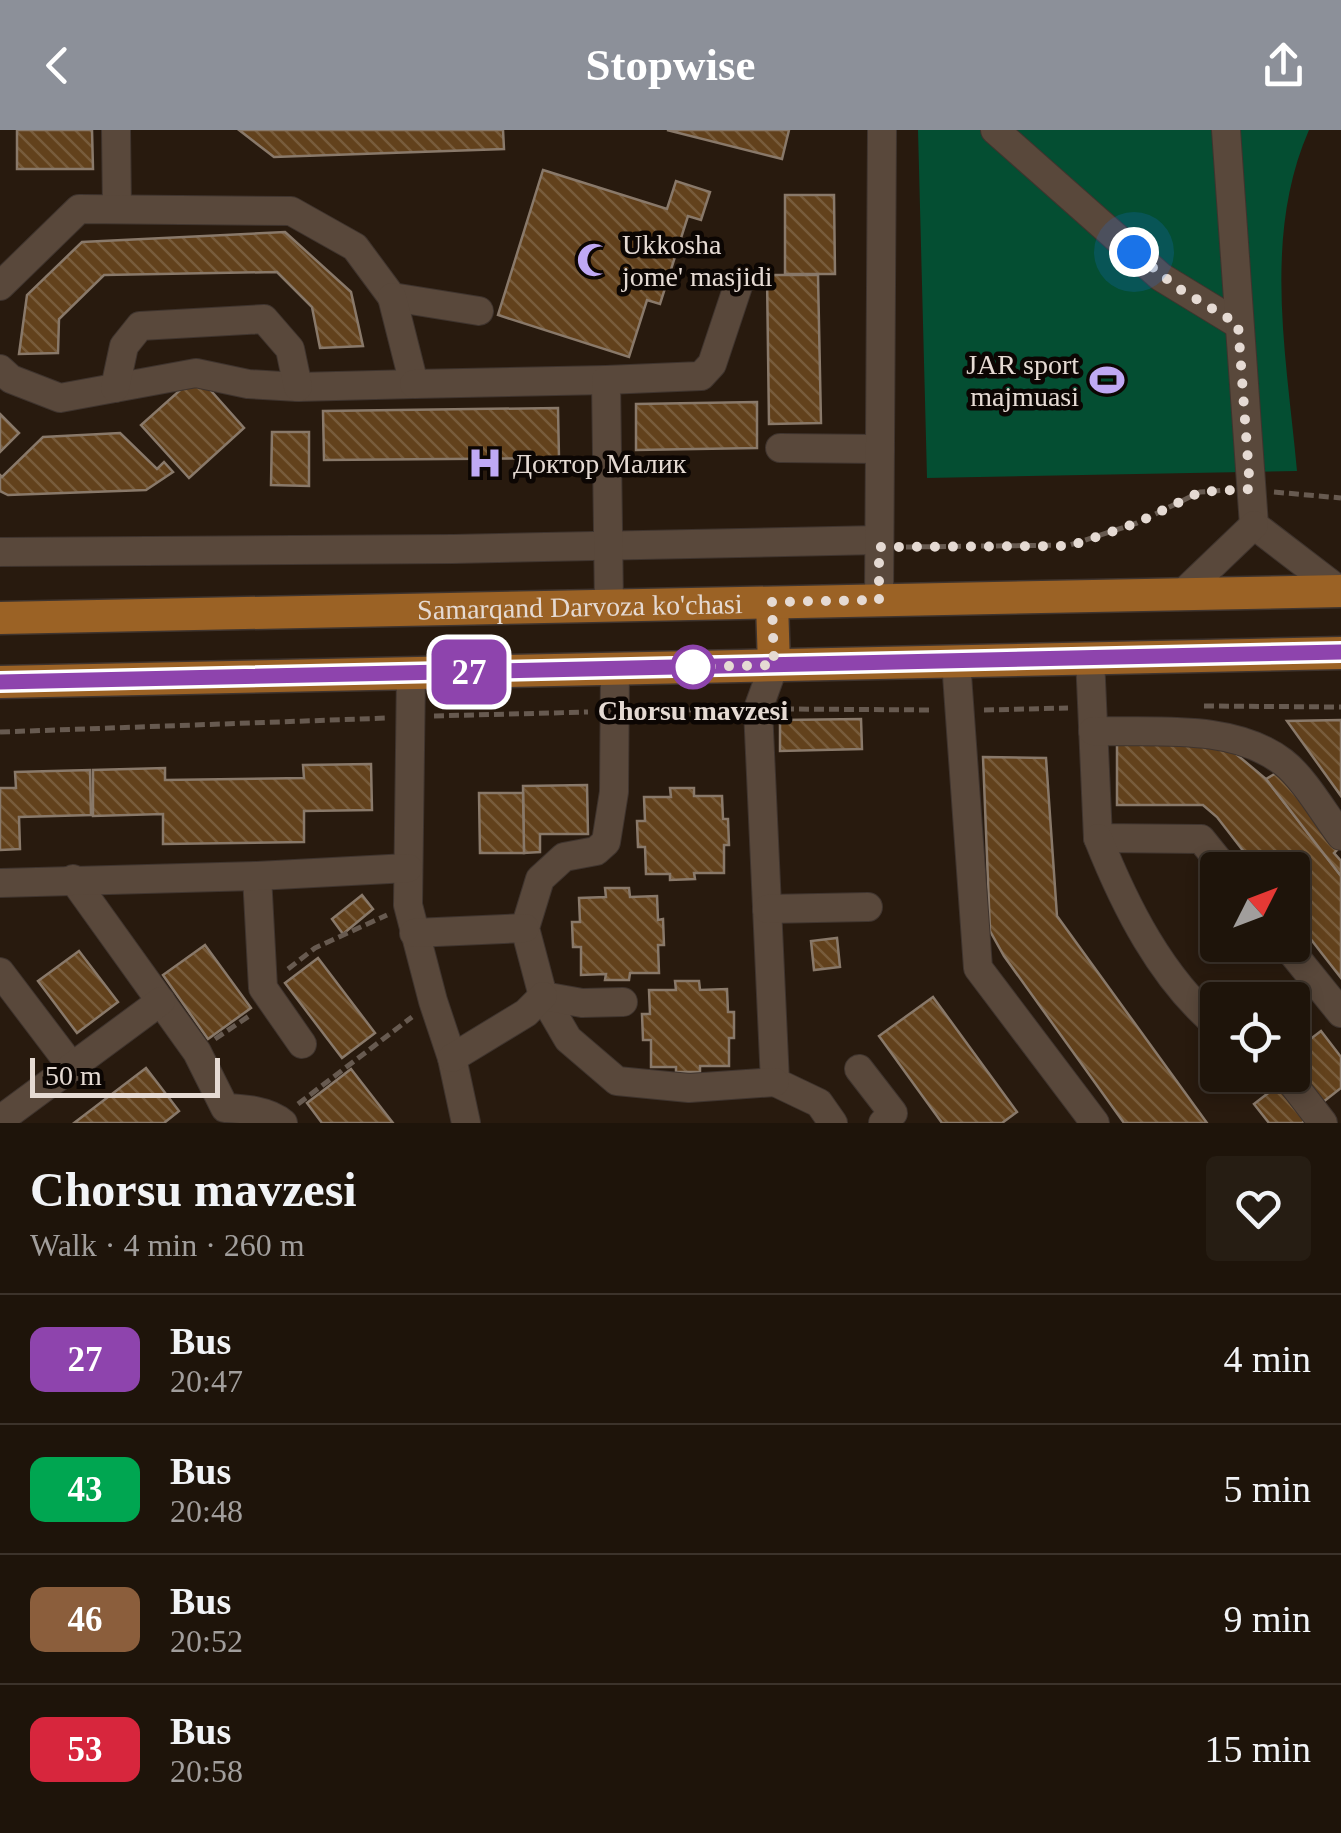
<!DOCTYPE html>
<meta charset="utf-8">
<style>
body{margin:0;font-family:"Times New Roman",serif;background:#261d13;color:#f1f3f6;height:100vh;display:flex;flex-direction:column;font-size:38px;white-space:nowrap}
*{box-sizing:border-box;margin:0}
p{font-size:32px;color:#a19e9c}
.icon{flex:none;width:55px;height:55px;fill:none;stroke:currentColor;stroke-width:2;stroke-linecap:round;stroke-linejoin:round}
.map{position:relative;height:993px;overflow:hidden}
.sheet{display:flex;flex-direction:column;background:#1e140a;flex:1}
.sheet>*{flex:none}
.badge{padding:0 20px;border-radius:15px;font-size:35px;line-height:65px}
.needle{width:65px;rotate:48deg}
.fabs{position:absolute;left:1200px;top:722px;display:grid;gap:20px}
.fabs a{display:grid;place-items:center;width:110px;height:110px;border-radius:10px;background:#1e140a;box-shadow:0 5px 15px #0003,0 0 0 2px #3c332b;font-size:50px}
.scale{position:absolute;left:30px;bottom:25px;width:190px;box-sizing:border-box;padding-left:10px;border:5px solid #e5dad3;border-top:0;font-size:28px;line-height:35px;white-space:nowrap;color:#e5dad3;-webkit-text-stroke:8px #0c0603;paint-order:stroke}
.you{position:absolute;width:50px;height:50px;margin:-25px;border:8px solid #fff;border-radius:50%;background:#1a73e8;box-shadow:0 0 0 15px #1a73e833}
.map>.badge{position:absolute;translate:-50% -50%;box-shadow:0 0 0 5px #fff}
.round{display:grid;place-items:center;flex:none;width:105px;height:105px;border-radius:10px;background:#261d13}
.overview{display:flex;align-items:center;justify-content:space-between;height:170px;padding:0 30px}
h1{font-size:48px;font-weight:600;line-height:75px}
ul{padding:0;list-style:none}
li{display:flex;align-items:center;gap:30px;height:130px;padding:0 30px;border-top:2px solid #3c332b}
li div{flex:1}
li b{display:block;font-size:38px}
li em{font-style:normal}
li .badge{min-width:110px;font-weight:700;text-align:center}
header{display:flex;justify-content:space-between;align-items:center;height:130px;padding:0 30px;background:#8c9099;color:#fff;font-size:45px;font-weight:600}
.map>svg:first-child{display:block}
</style>
<header><svg class="icon" aria-label="back" viewBox="0 0 24 24"><path d="M15 5l-7 7 7 7"/></svg>Stopwise<svg class="icon" aria-label="share" viewBox="0 0 24 24"><path d="M12 15V3M7 8l5-5 5 5M5 13v7h14v-7"/></svg></header>
<div class="map">
<svg width="1341" height="993" viewBox="0 0 1341 993">
<defs>
<pattern id="building-back-hatch" width="6" height="6" patternUnits="userSpaceOnUse" patternTransform="scale(2.5)"><rect width="6" height="6" fill="#62411c"/><path d="M-1 5l2 2M0 0l6 6M5-1l2 2" fill="none" stroke="#785c3c"/></pattern>
</defs>
<rect width="100%" height="100%" fill="#281a0e"/>
<path fill="#044e32" d="M918 0H1309C1262 107 1287 229 1297 341L927 348Z"/>
<g fill="url(#building-back-hatch)" stroke="#89796a" stroke-width="2.5">
<path d="M17 0H92L93 39H17Z"/>
<path d="M239 0H503L504 19 274 27Z"/>
<path d="M667 0H789L782 29Z"/>
<path d="M543 40 667 79 676 51 710 62 701 90 688 86 660 174 647 170 629 227 498 185Z"/>
<path d="M785 65H834L835 144H785Z"/>
<path d="M285 102 351 162 363 216 320 218 312 177 277 142 104 145 59 189 58 223 19 224 27 165 82 112Z"/>
<path d="M767 145H818L821 293 769 294Z"/>
<path d="M197 245 244 298 189 348 141 295Z"/>
<path d="M757 272V318L636 320V274Z"/>
<path d="M558 278 559 328 324 330 323 281Z"/>
<path d="M0 284 19 303 0 322Z"/>
<path d="M272 302H309V356L271 355Z"/>
<path d="M120 303 157 339 164 332 173 342 146 360 8 365 0 361V345L2 347 43 307Z"/>
<path d="M861 589 862 619 780 621V590Z"/>
<path d="M1341 590V666L1287 591Z"/>
<path d="M1117 614H1224L1266 649 1341 746V848L1292 785V740H1258L1217 687 1203 675H1117Z"/>
<path d="M983 627 1046 628 1057 786 1207 993H1124L1004 826 990 801Z"/>
<path d="M371 634 372 680 304 681V712L163 714V684L93 686V640L165 638V650L304 648 303 635Z"/>
<path d="M90 640 91 685 19 687 20 719 0 720V658H16L15 642Z"/>
<path d="M1278 642 1338 719 1334 723 1341 731V746L1266 649Z"/>
<path d="M587 655 588 704H540V722L524 723 523 656Z"/>
<path d="M670 658H694V666H722L723 689H728L729 715H724V743H694L695 749 670 750V744H646L645 717H638L637 691H645L644 667H671Z"/>
<path d="M479 663H523L524 723H480Z"/>
<path d="M605 758H629L630 767 657 766 658 790 663 789 664 815H658L659 843H630L629 850H605L606 844 581 845V817H573L572 792H580L579 768 606 767Z"/>
<path d="M362 765 373 779 343 804 332 789Z"/>
<path d="M837 808 840 837 814 840 811 811Z"/>
<path d="M205 815 251 878 208 909 163 845Z"/>
<path d="M79 821 118 872 77 903 38 851Z"/>
<path d="M318 828 375 903 342 928 285 853Z"/>
<path d="M675 851H699L700 860 727 859 728 882H734V908H729V936H700V942H676V937H651V910H643L642 884H650L649 860H676Z"/>
<path d="M933 867 1017 982 1002 993H942L879 906Z"/>
<path d="M1321 901 1341 927V958L1318 976 1292 943V923Z"/>
<path d="M146 938 179 981 164 993H74Z"/>
<path d="M351 939 393 993H322L307 973Z"/>
<path d="M1284 951 1311 986 1302 993H1269L1254 974Z"/>
</g>
<g fill="none" stroke-linecap="round" stroke-linejoin="round">
<g stroke="#3f342e" stroke-width="30">
<g id="minor">
<path d="M116 0 117 79"/>
<path d="M995 0 1161 147 1238 194"/>
<path d="M1226 0 1254 395 1340 461"/>
<path d="M0 156 79 79 291 81 355 117 392 167 479 181"/>
<path d="M0 239 11 249 60 268 196 243 248 254 298 257 414 254 392 167"/>
<path d="M414 254 606 250"/>
<path d="M115 258 124 216 140 196 264 189 290 219 298 257"/>
<path d="M780 318 880 319"/>
<path d="M0 422 453 419 879 410"/>
<path d="M1182 464 1254 395"/>
<path d="M879 471 882 0"/>
<path d="M609 476 606 250 701 246 712 234 738 156"/>
<path d="M1090 528 1098 708 1201 709 1226 740"/>
<path d="M956 531 978 838 1095 993"/>
<path d="M774 535 758 579 775 952 819 973 833 993"/>
<path d="M615 538 614 662 606 712 596 721 564 727 540 749 525 798 543 866 568 909 617 951 689 958 775 952"/>
<path d="M411 543 408 775 433 871 452 928 466 993"/>
<path d="M1093 601C1154 603 1232 593 1283 632 1304 648 1325 685 1341 706"/>
<path d="M1098 708C1125 776 1161 848 1218 896"/>
<path d="M257 746 263 858 302 914"/>
<path d="M73 749 197 922 225 978C244 979 268 980 283 993"/>
<path d="M0 753 257 746 408 738"/>
<path d="M767 779 868 777"/>
<path d="M414 803 525 798"/>
<path d="M1286 815 1341 883"/>
<path d="M0 842 72 937"/>
<path d="M543 866 582 873 623 872"/>
<path d="M452 928 526 883 543 866"/>
<path d="M859 939 893 983 883 993"/>
<path d="M1286 945 1323 993"/>
<path d="M0 990 161 871"/>
</g>
</g>
<g stroke="#3f342e" stroke-width="35">
<g id="major">
<path d="M772 473 774 535"/>
<path id="s1" d="M0 488 1341 461"/>
<path d="M0 552 1341 523"/>
</g>
</g>
<g stroke="#675a50" stroke-width="5" stroke-dasharray="10 5" stroke-linecap="butt">
<path d="M1274 362 1341 368"/>
<path d="M906 417 1070 415 1137 393 1200 362 1229 360"/>
<path d="M1204 576 1341 577"/>
<path d="M784 579 933 580"/>
<path d="M984 580 1068 578"/>
<path d="M639 581 733 579"/>
<path d="M434 586 588 582"/>
<path d="M0 602 388 588"/>
<path d="M288 839 315 818 387 785"/>
<path d="M215 909 252 884"/>
<path d="M298 974 412 887"/>
</g>
<use href="#minor" stroke="#59483b" stroke-width="28"/>
<use href="#major" stroke="#9b6225" stroke-width="32"/>
</g>
<g fill="none" stroke-linecap="round" stroke-linejoin="round">
<g stroke="#fff" stroke-width="22">
<path id="line" d="M0 552 1341 522"/>
</g>
<use href="#line" stroke="#8e44ad" stroke-width="15"/>
<path stroke="#e5dad3" stroke-width="10" stroke-dasharray="0 18" d="M693 537 774 535 772 472 879 470V417L1070 416 1137 393 1200 362 1250 359 1238 194 1178 158 1134 122"/>
</g>
<defs>
<g id="mosque-bare" transform="scale(2.7)"><path d="M3.5-4.9A6 6 0 1 0 3.5 4.9A5 5 0 1 1 3.5-4.9Z" fill="#bfa9f4" stroke="#0c0603" stroke-width="2.5" paint-order="stroke"/></g>
<g id="stadium-bare" transform="scale(2.7)"><path d="M0-5a6.5 5 0 1 0 0 10a6.5 5 0 1 0 0-10ZM-3.5-1.8h7v3.6h-7Z" fill="#bfa9f4" stroke="#0c0603" stroke-width="2.5" paint-order="stroke"/></g>
<g id="hospital-bare" transform="scale(2.7)"><path d="M-5-5h3v3.5h4V-5h3V5h-3V1.5h-4V5h-3Z" fill="#bfa9f4" stroke="#0c0603" stroke-width="2.5" paint-order="stroke"/></g>
</defs>
<g fill-rule="evenodd">
<use href="#mosque-bare" x="594" y="130"/>
<use href="#stadium-bare" x="1107" y="250"/>
<use href="#hospital-bare" x="485" y="333"/>
</g>
<circle fill="#fff" stroke="#8e44ad" stroke-width="5" cx="693" cy="537" r="20"/>
<g text-anchor="middle" stroke-width="9" stroke-linejoin="round" paint-order="stroke">
<g font-size="28" fill="#e5dad3" stroke="#0c0603" text-anchor="start">
<text x="622" y="124">Ukkosha<tspan x="622" dy="32">jome' masjidi</tspan></text>
<text x="1079" y="244" text-anchor="end">JAR sport<tspan x="1079" dy="32">majmuasi</tspan></text>
<text x="513" y="343">Доктор Малик</text>
</g>
<g font-size="28" fill="#e5dad3" stroke="#0c0603">
<text dy="10" stroke="none"><textPath href="#s1" startOffset="580">Samarqand Darvoza ko'chasi</textPath></text>
</g>
<g font-size="28" font-weight="bold" fill="#e5dad3" stroke="#0c0603">
<text x="693" y="590">Chorsu mavzesi</text>
</g>
</g>
</svg>
<div class="fabs">
<a><svg class="needle" viewBox="-14 -14 28 28"><path d="M0-13l5 13h-10z" fill="#e53935"/><path d="M0 13l5-13h-10z" fill="#a19e9c"/></svg></a>
<a><svg class="icon" aria-label="locate" viewBox="0 0 24 24"><circle cx="12" cy="12" r="6"/><path d="M12 2v4M12 18v4M2 12h4M18 12h4"/></svg></a>
</div>
<div class="scale">50 m</div>
<div class="you" style="left:1134px;top:122px"></div>
<b class="badge" style="left:469px;top:542px;background:#8e44ad;color:#fff">27</b>
</div>
<section class="sheet">
<div class="overview"><div><h1>Chorsu mavzesi</h1><p>Walk · 4 min · 260 m</p></div><a class="round"><svg class="icon" aria-label="heart" viewBox="0 0 24 24"><path d="M12 20l-8-8c-3-5 5-10 8-4 3-6 11-1 8 4z"/></svg></a></div>
<ul>
<li><span class="badge" style="background:#8e44ad;color:#fff">27</span><div><b>Bus</b><p>20:47</p></div><em>4 min</em></li>
<li><span class="badge" style="background:#00a651;color:#fff">43</span><div><b>Bus</b><p>20:48</p></div><em>5 min</em></li>
<li><span class="badge" style="background:#8b5e3c;color:#fff">46</span><div><b>Bus</b><p>20:52</p></div><em>9 min</em></li>
<li><span class="badge" style="background:#d7263d;color:#fff">53</span><div><b>Bus</b><p>20:58</p></div><em>15 min</em></li>
</ul>
</section>
